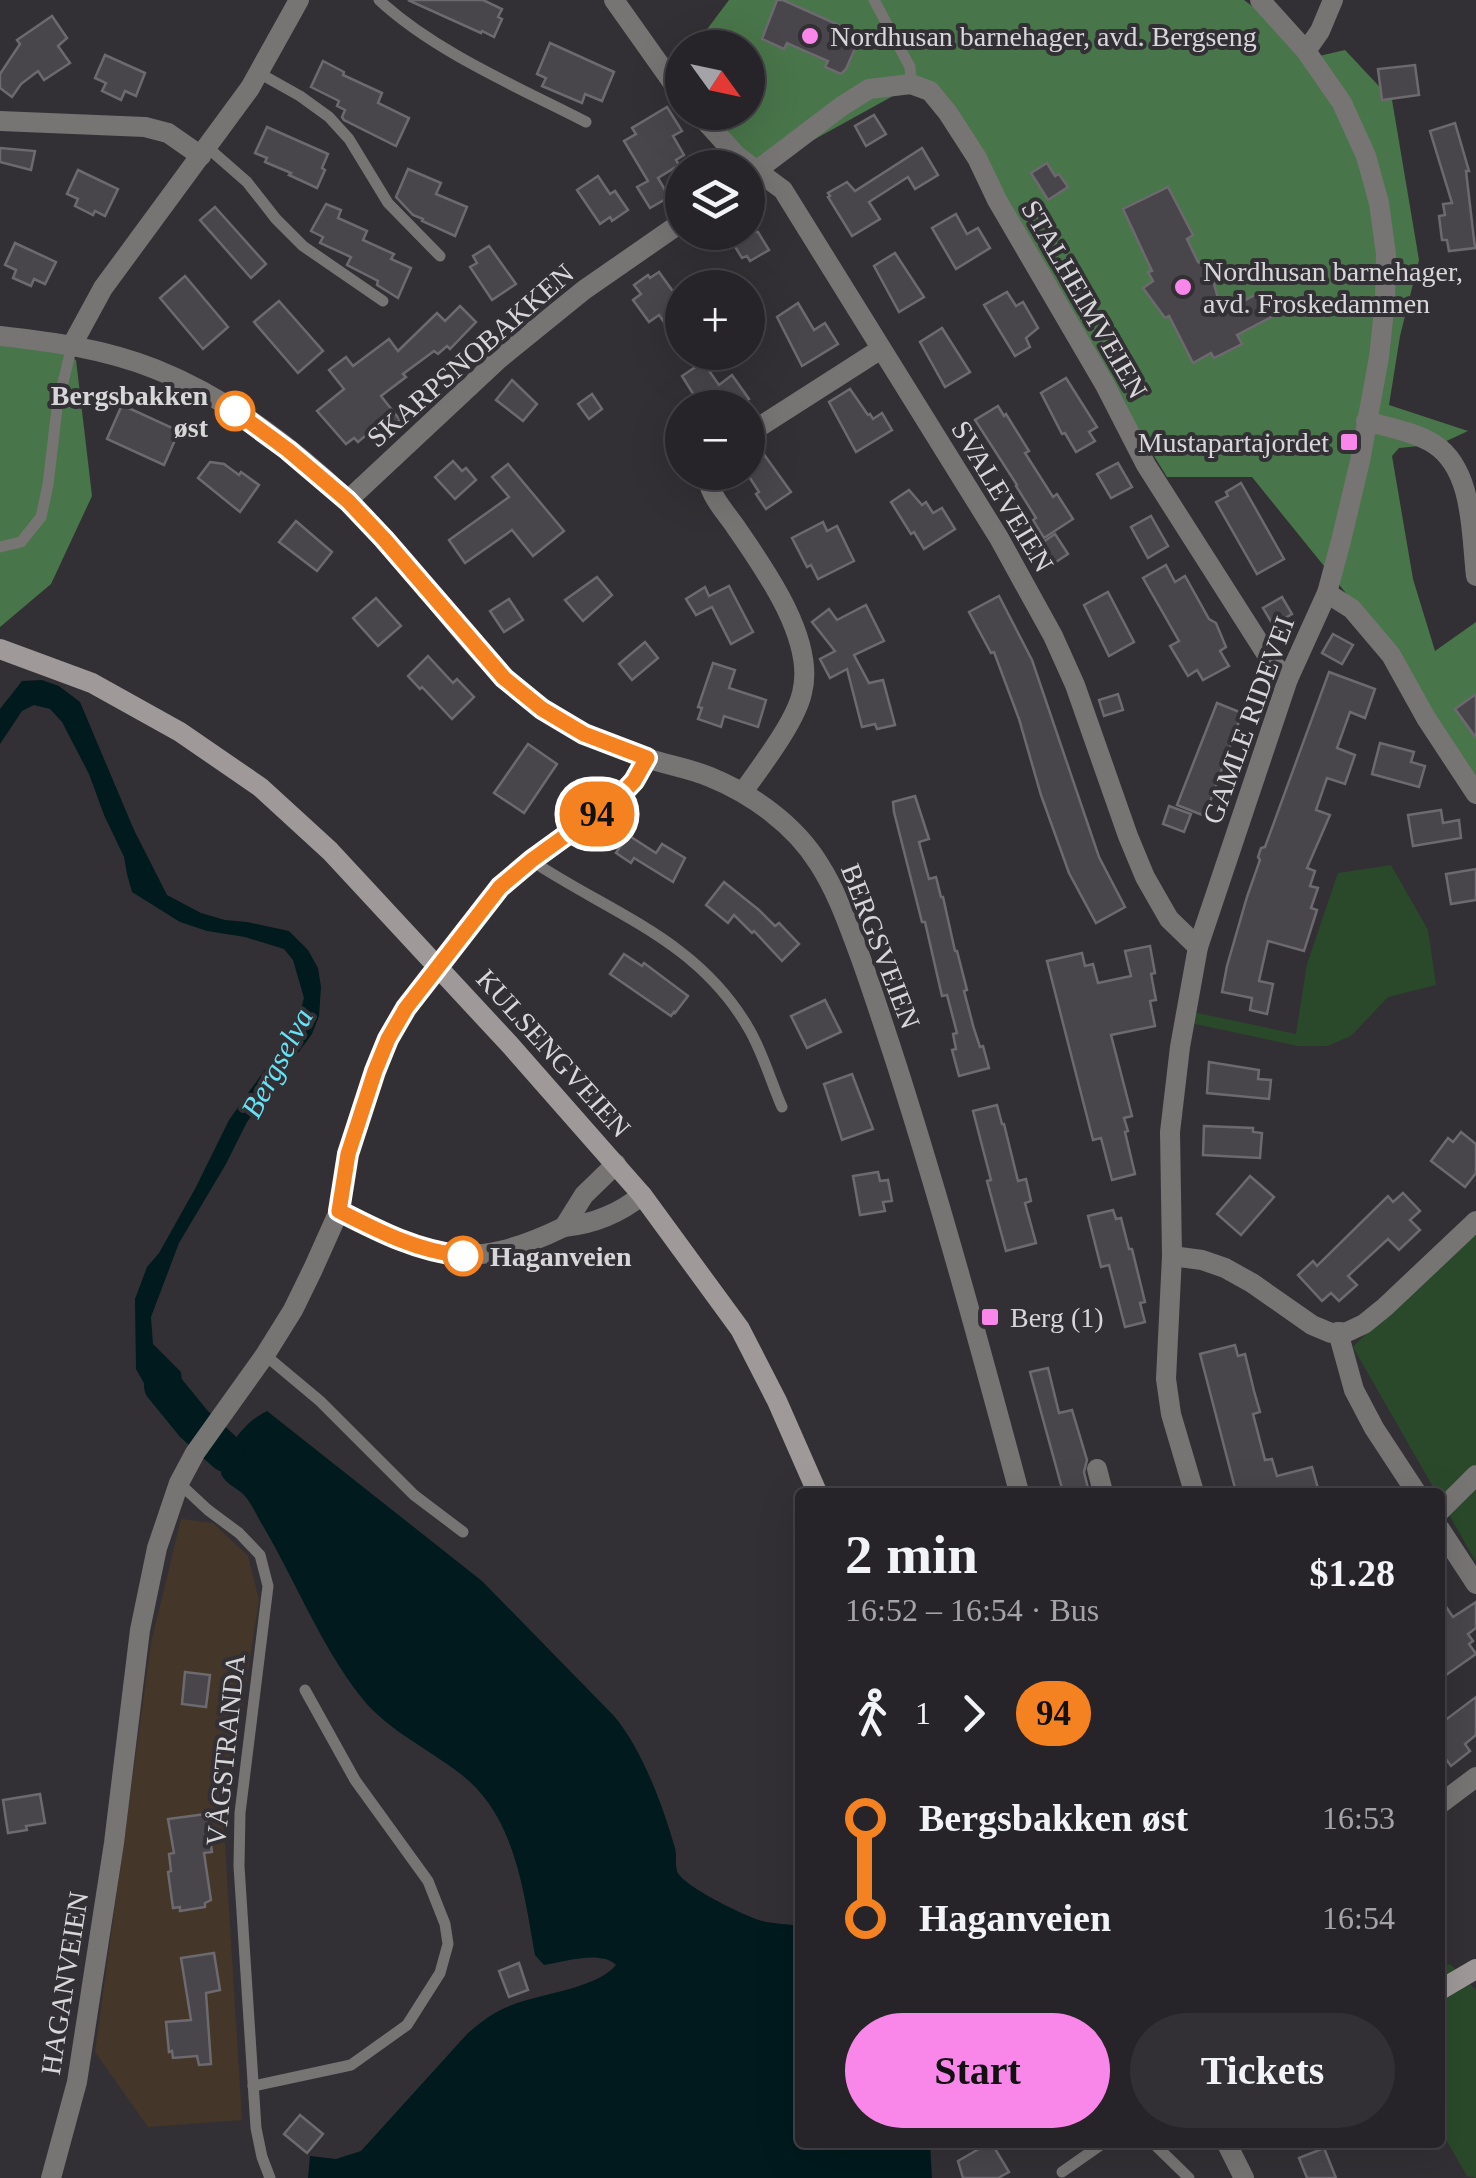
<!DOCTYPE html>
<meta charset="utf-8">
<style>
body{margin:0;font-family:Georgia,serif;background:#323034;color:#f1f3f6;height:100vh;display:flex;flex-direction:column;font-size:38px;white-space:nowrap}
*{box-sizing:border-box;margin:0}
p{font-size:32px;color:#a4a4a8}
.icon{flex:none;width:55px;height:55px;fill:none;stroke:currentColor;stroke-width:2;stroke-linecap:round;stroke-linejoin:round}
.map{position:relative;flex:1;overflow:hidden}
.drawer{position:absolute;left:795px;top:1488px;width:650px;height:660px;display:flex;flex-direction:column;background:#262428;border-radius:10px;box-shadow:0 10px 40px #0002,0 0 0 2px #424145}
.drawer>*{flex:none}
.badge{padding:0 20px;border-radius:32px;font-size:35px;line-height:65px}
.needle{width:65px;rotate:123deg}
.buttons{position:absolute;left:665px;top:30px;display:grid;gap:20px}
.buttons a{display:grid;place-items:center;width:100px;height:100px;border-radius:50%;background:#262428;box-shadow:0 10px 40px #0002,0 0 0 2px #424145;font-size:50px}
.map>.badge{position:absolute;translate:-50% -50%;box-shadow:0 0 0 5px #fff}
.legs{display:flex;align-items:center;gap:15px;height:110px;padding:0 50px;font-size:32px}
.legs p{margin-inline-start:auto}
.summary{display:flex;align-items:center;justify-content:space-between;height:170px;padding:0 50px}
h1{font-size:55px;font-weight:800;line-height:75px}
.action{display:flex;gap:20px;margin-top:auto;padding:20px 50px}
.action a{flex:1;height:115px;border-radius:60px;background:#f987e9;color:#111;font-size:40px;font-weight:800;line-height:115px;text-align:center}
.action a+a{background:#323034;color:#f1f3f6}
ul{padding:0 50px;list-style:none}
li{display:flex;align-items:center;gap:35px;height:100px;font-size:38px}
li i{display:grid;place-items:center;width:15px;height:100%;margin:0 12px;background:currentColor}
li i::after{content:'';width:25px;height:25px;margin:-12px;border:8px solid;border-radius:50%;background:#262428}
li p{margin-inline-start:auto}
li:first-child i{background:linear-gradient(#0000 50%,currentColor 0)}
li:last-child i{background:linear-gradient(currentColor 50%,#0000 0)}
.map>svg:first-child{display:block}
</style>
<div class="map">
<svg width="1476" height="2178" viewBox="0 0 1476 2178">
<rect width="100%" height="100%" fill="#333035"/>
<path fill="#443629" d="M181 1519 213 1523 248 1556 259 1600 224 1828 242 2120 148 2127 95 2052 151 1643Z"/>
<g fill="#2a492a">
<path d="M1391 865 1428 930 1436 985 1388 997 1351 1036 1327 1046H1298L1191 1023 1193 1012 1296 1034 1307 964 1338 873Z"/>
<path d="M1476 1222V1562L1440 1499V1492H1436L1353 1347Z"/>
<path d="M1450 1964 1476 1990V2178L1467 2176 1440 2129V1972Z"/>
</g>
<g fill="#49754a">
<path d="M729 0H1244L1319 56 1345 50 1392 100 1419 260 1400 336 1389 405 1468 431 1440 444 1399 448 1392 456 1413 579 1435 651 1476 622V789L1379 634 1252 477H1167L922 80 748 176 699 113 748 112V48H693Z"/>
<path d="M0 335 33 338 76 360 92 496 51 584 0 627Z"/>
</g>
<g fill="#011a1d">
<path d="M42 680 59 686 80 702 134 830 167 895 201 913 225 920 247 922 289 931 308 950 318 968 321 987 319 1016 312 1034 247 1122 226 1164 179 1243 151 1317 153 1344 181 1372 183 1396 200 1418 191 1429 180 1419 155 1403 136 1369 135 1299 147 1267 159 1253 196 1187 229 1120 296 1026 304 998 293 960 284 949 245 937 207 931 180 922 132 892 127 874 124 857 104 815 89 774 62 722 50 709 34 705 22 711 0 744V709L22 681Z"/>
<path d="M267 1411 482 1581 614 1716C642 1749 663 1806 675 1848 677 1855 675 1864 677 1871 682 1886 745 1916 762 1921 774 1924 788 1924 800 1926V2142L930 2143 932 2178H308L310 2156 336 2159 361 2151 468 2033C480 2023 492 2013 507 2007 536 1994 597 1989 616 1965 600 1950 565 1962 544 1965L535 1955C524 1895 517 1825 469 1781 435 1751 389 1733 361 1697 321 1646 296 1582 263 1526 257 1516 251 1502 243 1494 234 1486 227 1485 221 1474 224 1449 244 1422 267 1411Z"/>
</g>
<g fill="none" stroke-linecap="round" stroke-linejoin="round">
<path stroke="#011a1d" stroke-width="38" d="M163 1386 194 1424 226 1453"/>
</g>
<g fill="#48454b" stroke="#6c696f" stroke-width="2.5">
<path d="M408 0H483L502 9 498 17 502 19 494 37 482 31 481 33Z"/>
<path d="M777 0H783L861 35 846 69 841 74 825 67 828 61 787 43 784 49 762 39Z"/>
<path d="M52 16 67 38 58 46 70 63 44 80 38 71 21 84 12 97 0 88V74L20 44 17 40Z"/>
<path d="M550 43 614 72 602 101 585 94 582 103 542 86 546 78 537 74Z"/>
<path d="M105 55 145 73 136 96 125 91 121 100 102 91 106 83 95 78Z"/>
<path d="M323 61 344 72 343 75 382 93 378 103 409 118 396 146 344 120 342 117 345 110 337 106 339 101 311 87Z"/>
<path d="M1415 65 1419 95 1382 100 1378 69Z"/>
<path d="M667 107 682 131 673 136 684 155 676 160 679 165 658 178 669 197 650 208 637 187 648 181 624 141 636 134 632 128Z"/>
<path d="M874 115 886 134 866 146 855 126Z"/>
<path d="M1455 123 1469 171H1466L1475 248 1449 251 1447 240H1442L1439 216 1445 215 1443 204 1452 203 1430 131Z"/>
<path d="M267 127 328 154 322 168 325 170 317 188 289 175 291 173 265 162 267 158 255 153Z"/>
<path d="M0 148 35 151 31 170 0 162Z"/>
<path d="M922 148 938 175 915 189 908 177 869 202 880 219 852 236 828 197 830 196 828 193 847 182 855 191Z"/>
<path d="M1047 163 1055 176 1059 174 1068 187 1048 200 1031 173Z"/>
<path d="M408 169 441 183 436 194 467 207 455 236 422 221 423 219 413 215 396 197Z"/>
<path d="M78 170 118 189 105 216 95 211 93 215 75 206 78 199 67 194Z"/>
<path d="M598 176 610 194 615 191 628 210 612 221 610 217 600 224 577 190Z"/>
<path d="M1168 187 1193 235 1187 239 1198 262 1209 267 1222 312 1263 291 1275 315 1237 335 1242 344 1214 358 1211 353 1193 363 1169 316 1165 318 1143 288 1153 281 1148 272 1152 271 1123 209Z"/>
<path d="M326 204 341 210 338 218 367 231 363 240 394 254 391 259 411 268 398 298 377 285 378 281 347 265 351 257 320 243 323 237 311 231Z"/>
<path d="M215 207 266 264 251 278 200 220Z"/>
<path d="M956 214 967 234 978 228 990 248 956 269 932 228Z"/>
<path d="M726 232H758L769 250 750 261 747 256 742 258Z"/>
<path d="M15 243 56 262 45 284 34 279 31 286 13 278 16 270 5 265Z"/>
<path d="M489 246 516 284 492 300 470 267 477 263 473 256Z"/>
<path d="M895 253 924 297 899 312 874 266Z"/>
<path d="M659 272 682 304V347L659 315 649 322 633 300 641 294 634 285 648 275 650 278Z"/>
<path d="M185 276 228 327 203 349 160 298Z"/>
<path d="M1007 292 1016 306 1023 302 1038 328 1026 338 1030 347 1015 356 984 305Z"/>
<path d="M279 301 323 351 298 373 254 322Z"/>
<path d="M798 303 814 330 825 323 838 344 802 366 777 317Z"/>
<path d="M460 306 476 322 450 349 447 346 438 354 434 351 403 374 406 377 381 396 400 420 385 432 379 424 358 442 354 438 346 444 317 411 344 389 329 370 346 357 353 366 389 339 398 351 437 313 445 321Z"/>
<path d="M942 328 970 372 945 387 920 342Z"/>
<path d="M703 362 719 385 732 375 749 399 736 408H702L682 376Z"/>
<path d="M1066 378 1097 427 1089 432 1095 441 1076 452 1065 433 1062 434 1041 393Z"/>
<path d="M512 380 537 404 523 421 496 400Z"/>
<path d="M850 389 868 415 870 414 873 419 882 413 892 430 856 452 829 402Z"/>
<path d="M592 394 602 409 589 419 578 404Z"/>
<path d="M122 405 179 431 164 465 107 439Z"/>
<path d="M998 406 1004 416 1006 414 1029 451 1025 453 1053 497 1057 494 1073 519 1044 538 1033 520 1036 518 1016 486 1017 485 975 420Z"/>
<path d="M758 446 791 492 766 509 756 494 759 492 748 475V453Z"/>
<path d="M453 461 462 471 466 468 476 480 455 499 435 477Z"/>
<path d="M210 462 224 464 239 475 241 472 259 485 240 512 198 478Z"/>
<path d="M1118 463 1132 487 1111 498 1097 474Z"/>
<path d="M508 464 564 531 533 556 512 530 465 563 449 540 509 497 492 477Z"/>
<path d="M1241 483 1284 559 1257 574 1216 502 1228 496 1226 492Z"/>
<path d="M909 490 922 505 926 502 933 513 942 508 955 529 924 549 914 532 911 534 891 502Z"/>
<path d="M1151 516 1168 546 1148 558 1131 527Z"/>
<path d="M296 521 332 552 317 571 279 542Z"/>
<path d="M823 522 827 531 837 526 854 561 818 579 811 565 807 567 792 538Z"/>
<path d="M1055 534 1068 554 1044 570 1031 550Z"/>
<path d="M1166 565 1175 582 1185 576 1209 619 1216 623 1226 647 1220 651 1229 666 1205 679 1203 680 1197 670 1188 676 1170 646 1179 641 1143 578Z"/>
<path d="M597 577 612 595 583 621 565 600Z"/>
<path d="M729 586 753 632 731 644 712 607 696 615 686 599 705 587 709 596Z"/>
<path d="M1108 592 1134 642 1109 656 1084 605Z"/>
<path d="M999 596 1032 660 1099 857 1125 907 1096 923 1069 873 1041 795 1019 719 994 652 991 653 969 612Z"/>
<path d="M1282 597 1292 614 1273 625 1263 608Z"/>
<path d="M376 598 401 626 378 646 353 618Z"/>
<path d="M509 599 523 620 504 632 490 611Z"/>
<path d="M866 605 884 641 854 655 869 683 883 680 895 725 877 729 875 724 862 727 847 669 830 678 820 659 835 651 812 622 829 609 837 620Z"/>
<path d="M1333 634 1353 645 1342 664 1322 653Z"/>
<path d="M645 642 658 658 632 680 619 664Z"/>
<path d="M428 656 453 683 457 679 474 697 452 719 422 687 420 689 408 676Z"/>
<path d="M713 663 735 670 729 688 766 700 758 727 724 716 721 727 698 719 702 708 698 707Z"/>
<path d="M1329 672 1375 689 1365 718 1350 712 1337 748 1355 755 1345 784 1327 778 1316 810 1330 815 1307 868 1315 871 1310 886 1318 888 1311 908 1317 910 1304 951 1268 941 1259 981 1273 984 1267 1014 1250 1010 1252 998 1222 992 1227 966 1247 897 1260 860 1258 857 1261 848 1265 847Z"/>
<path d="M1118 694 1123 710 1104 716 1099 700Z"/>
<path d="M1476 694V738L1455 709Z"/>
<path d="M1217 703 1242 713 1205 816 1177 805Z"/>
<path d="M1380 743 1414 752 1411 762 1425 766 1419 787 1372 774Z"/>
<path d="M528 744 557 764 524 813 494 793Z"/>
<path d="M915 796 929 839 919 842 929 879 936 877 941 897H943L955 951H957L967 990 964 991 974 1029 980 1047 983 1046 989 1068 959 1076 952 1050 956 1049 953 1034 957 1033 947 995 942 996 925 922H922L894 812 893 802Z"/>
<path d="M1169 806 1191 814 1184 832 1163 824Z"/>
<path d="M1441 810 1443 823 1459 820 1461 838 1413 846 1408 815Z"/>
<path d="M628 835 656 853 662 844 685 858 673 882 634 858 631 863 616 853Z"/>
<path d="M1476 869V900L1451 904 1446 874Z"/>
<path d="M724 882 759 910 775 926 779 923 799 944 782 961 754 931 752 933 734 915 728 923 706 905Z"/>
<path d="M1150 946 1155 973 1151 974 1156 1000 1150 1001 1155 1026 1111 1035 1132 1116 1124 1118 1128 1131 1125 1132 1135 1174 1112 1180 1101 1138 1093 1140 1047 961 1082 953 1085 966 1093 964 1098 983 1131 976 1125 951Z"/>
<path d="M624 954 642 966 644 963 688 996 675 1013 674 1012 671 1016 610 974Z"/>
<path d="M825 1000 841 1032 807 1048 791 1016Z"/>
<path d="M1209 1062 1259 1070 1258 1079 1271 1080 1269 1099 1207 1093Z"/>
<path d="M852 1074 873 1129 842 1140 824 1084Z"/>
<path d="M997 1105 1002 1124H1004L1018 1181 1026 1179 1031 1201 1025 1203 1036 1243 1006 1251 987 1181 991 1180 973 1111Z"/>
<path d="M1204 1126 1253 1128V1132L1262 1133 1260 1158 1203 1155Z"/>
<path d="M1461 1132 1476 1144V1173L1465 1187 1431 1161 1448 1138 1453 1142Z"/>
<path d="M878 1172 880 1181 888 1180 892 1201 883 1202 885 1211 860 1215 853 1176Z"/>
<path d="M1250 1176 1274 1197 1241 1235 1217 1214Z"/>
<path d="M1403 1193 1420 1211 1410 1220 1420 1230 1399 1250 1388 1239 1348 1276 1357 1285 1339 1301 1331 1293 1322 1301 1298 1275 1313 1261 1317 1266 1388 1196 1393 1202Z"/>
<path d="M1113 1210 1116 1219 1121 1218 1129 1249H1132L1145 1302 1140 1303 1145 1322 1125 1327 1109 1265 1101 1267 1088 1216Z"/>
<path d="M1235 1345 1238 1356 1245 1354 1254 1391 1260 1412 1253 1414 1265 1460 1272 1459 1277 1476 1312 1467 1319 1492H1236L1200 1354Z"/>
<path d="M1048 1368 1059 1413 1072 1410 1087 1460 1084 1472 1089 1492H1063L1030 1372Z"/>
<path d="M1440 1598 1453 1617 1476 1602V1628L1468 1634 1473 1641 1469 1644 1476 1654 1446 1675 1440 1666Z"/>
<path d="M185 1672 210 1675 206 1707 182 1704Z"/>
<path d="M1476 1697V1735L1465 1744 1470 1751 1451 1766 1440 1751V1724Z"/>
<path d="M40 1794 45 1823 26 1826 27 1830 8 1833 3 1800Z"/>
<path d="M206 1814 212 1852 204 1853 211 1900 205 1903V1907L180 1911V1907L173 1908 168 1872 171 1871 169 1854 174 1853 168 1819Z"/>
<path d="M214 1953 220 1990 206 1993 211 2064 199 2065 197 2056 173 2058 172 2051 169 2052 166 2022 191 2020 181 1958Z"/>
<path d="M519 1963 528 1990 509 1997 499 1971Z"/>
<path d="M300 2115 323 2134 307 2153 284 2134Z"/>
<path d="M991 2142 1009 2172 998 2178H963L958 2161Z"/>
<path d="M1324 2148 1336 2178H1307L1299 2158Z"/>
</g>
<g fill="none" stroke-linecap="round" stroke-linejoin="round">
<g stroke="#777474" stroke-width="11">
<path d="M379 0C435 52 518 87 586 122"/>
<path d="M874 0 910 67 911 84"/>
<path d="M259 73 300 96 329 117 349 139 388 203 440 256"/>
<path d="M207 147 247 182 276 219 303 246 383 301"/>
<path d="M0 547 21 542 41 517 48 485 57 408 72 345"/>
<path d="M532 861C612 914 698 940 749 1029 763 1053 771 1082 782 1107"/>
<path d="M265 1355 320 1401 414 1495 463 1532"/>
<path d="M179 1483 208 1510 239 1533 260 1555 268 1586 240 1813 239 1866 256 2128 262 2157 270 2178"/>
<path d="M253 2086 351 2065 407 2025 440 1973 448 1944 445 1924 428 1881 355 1780 305 1690"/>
<path d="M1152 2142 1189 2178"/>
<path d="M1062 2172 1105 2142"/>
</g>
<g stroke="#777474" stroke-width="20">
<path d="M614 0 682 96"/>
<path d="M1306 51 1320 31 1333 0"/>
<path d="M697 112 736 155 783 190 999 538 1053 636 1075 685 1128 836 1145 877 1169 919 1198 947"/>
<path d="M0 121 145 127 168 133 201 156"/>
<path d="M748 177 842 106 869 89 911 84 930 91 948 113 977 158 997 200 1105 385 1146 465 1272 663 1288 679"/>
<path d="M0 336C53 342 105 349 155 369 241 403 327 473 388 543 437 598 480 664 541 708 572 730 609 745 646 758 667 765 689 768 710 777 752 794 795 825 819 864 837 892 848 924 860 956 873 992 885 1029 897 1066 942 1207 981 1350 1019 1492"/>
<path d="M72 345 103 288 250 88 299 0"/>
<path d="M1366 421C1387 427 1415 432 1434 444 1474 470 1471 534 1476 576"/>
<path d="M748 434 881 349"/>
<path d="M708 472C706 492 724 510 735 526 764 568 816 640 802 693 795 723 761 766 743 792"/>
<path d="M347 501 499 359 584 290 682 222"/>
<path d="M1327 593 1352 609 1391 655 1426 718 1476 794"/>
<path d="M476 917 500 887 532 861 619 797 633 781 647 758"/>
<path d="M616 1164 584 1195 564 1227C593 1224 619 1214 642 1195"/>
<path d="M339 1211C430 1257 467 1274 564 1227"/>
<path d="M1172 1256 1202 1260 1225 1268 1252 1283 1312 1325 1331 1333 1347 1332 1364 1324 1385 1307 1476 1221"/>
<path d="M1338 1332 1354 1390 1374 1428 1416 1492"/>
<path d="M1097 1469 1103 1492"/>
<path d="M1194 1492 1171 1414 1166 1379 1172 1256 1170 1132 1180 1047 1198 947 1288 679 1327 593 1341 541 1360 461 1379 357 1385 301 1386 254 1379 203 1366 156 1342 103 1306 51 1260 0"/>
<path d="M1440 1511 1476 1475"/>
<path d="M1440 1529 1476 1584"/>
<path d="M1440 1804 1476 1777"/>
<path d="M1226 2142 1244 2178"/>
<path d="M51 2178 77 2082 114 1843 140 1630 157 1548 179 1483 195 1453 265 1355 293 1310 313 1269 339 1211 348 1154 375 1071 388 1039 406 1008"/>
</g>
<g stroke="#9f9999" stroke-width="20">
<path d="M0 649 92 683 180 732 260 787 330 851 511 1046 642 1195 740 1329 777 1401 817 1492"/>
<path d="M1440 1990 1476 1969"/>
</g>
<path stroke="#777474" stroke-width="20" d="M406 1008 476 917"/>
</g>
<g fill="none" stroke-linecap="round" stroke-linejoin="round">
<g stroke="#fff" stroke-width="22">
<path id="line-1" d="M235 411 288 450 348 501 384 539 504 678 542 709 584 734 647 758 634 781 619 797 532 860 500 887 406 1008 388 1039 375 1071 348 1154 339 1211C380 1232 417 1251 463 1256"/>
</g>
<use href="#line-1" stroke="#f58220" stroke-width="15"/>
</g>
<g fill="#f987e9" stroke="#333035" stroke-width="4">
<circle cx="810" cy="36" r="10"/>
<circle cx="1183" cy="287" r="10"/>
<rect x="1339" y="432" width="20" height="20" rx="5"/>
<rect x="980" y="1307" width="20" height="20" rx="5"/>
</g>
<g fill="#fff" stroke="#f58220" stroke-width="5">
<circle cx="235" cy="411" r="18"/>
<circle cx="463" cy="1256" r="18"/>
</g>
<g text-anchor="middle" stroke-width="8" stroke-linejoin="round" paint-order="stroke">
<g font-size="28" fill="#d7d6d9" stroke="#333035" text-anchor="start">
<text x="830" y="46">Nordhusan barnehager, avd. Bergseng</text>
<text x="1203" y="281">Nordhusan barnehager,<tspan x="1203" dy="32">avd. Froskedammen</tspan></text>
<text x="1329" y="452" text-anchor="end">Mustapartajordet</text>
<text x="1010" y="1327">Berg (1)</text>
</g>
<g font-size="28" fill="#d7d6d9" stroke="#333035">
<text transform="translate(1085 299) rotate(60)" y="10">STALHEIMVEIEN</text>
<text transform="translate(470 355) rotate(-41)" y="10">SKARPSNOBAKKEN</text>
<text transform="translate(1003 496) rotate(59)" y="10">SVALEVEIEN</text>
<text transform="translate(1248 720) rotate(-70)" y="10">GAMLE RIDEVEI</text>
<text transform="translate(881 946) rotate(69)" y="10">BERGSVEIEN</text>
<text transform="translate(554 1053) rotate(48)" y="10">KULSENGVEIEN</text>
<text transform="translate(225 1750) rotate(-84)" y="10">VÅGSTRANDA</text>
<text transform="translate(64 1983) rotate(-81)" y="10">HAGANVEIEN</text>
</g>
<g font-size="28" font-weight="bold" fill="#d7d6d9" stroke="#333035" text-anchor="end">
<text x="208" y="405">Bergsbakken<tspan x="208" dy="32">øst</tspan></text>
<text x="490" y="1266" text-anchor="start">Haganveien</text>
</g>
<g font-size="30" font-style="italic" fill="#66e3f4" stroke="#333035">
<text transform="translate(277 1063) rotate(-62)" y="10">Bergselva</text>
</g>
</g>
</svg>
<div class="buttons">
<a><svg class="needle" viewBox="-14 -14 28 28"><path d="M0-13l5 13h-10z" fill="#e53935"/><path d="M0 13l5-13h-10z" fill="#a4a4a8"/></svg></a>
<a><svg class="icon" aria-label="layers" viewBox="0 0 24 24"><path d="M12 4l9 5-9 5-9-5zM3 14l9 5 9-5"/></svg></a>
<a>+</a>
<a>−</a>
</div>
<b class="badge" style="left:597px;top:814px;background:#f58220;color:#111">94</b>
<section class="drawer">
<div class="summary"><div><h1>2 min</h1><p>16:52 – 16:54 · Bus</p></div><b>$1.28</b></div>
<div class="legs"><svg class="icon" aria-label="walk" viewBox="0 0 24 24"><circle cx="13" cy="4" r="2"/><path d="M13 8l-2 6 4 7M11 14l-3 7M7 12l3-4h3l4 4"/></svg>1<svg class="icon" aria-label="forward" viewBox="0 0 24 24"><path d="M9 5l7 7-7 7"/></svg><b class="badge" style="background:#f58220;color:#111">94</b></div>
<ul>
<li><i style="color:#f58220"></i><b>Bergsbakken øst</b><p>16:53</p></li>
<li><i style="color:#f58220"></i><b>Haganveien</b><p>16:54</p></li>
</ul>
<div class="action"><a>Start</a><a>Tickets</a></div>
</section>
</div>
